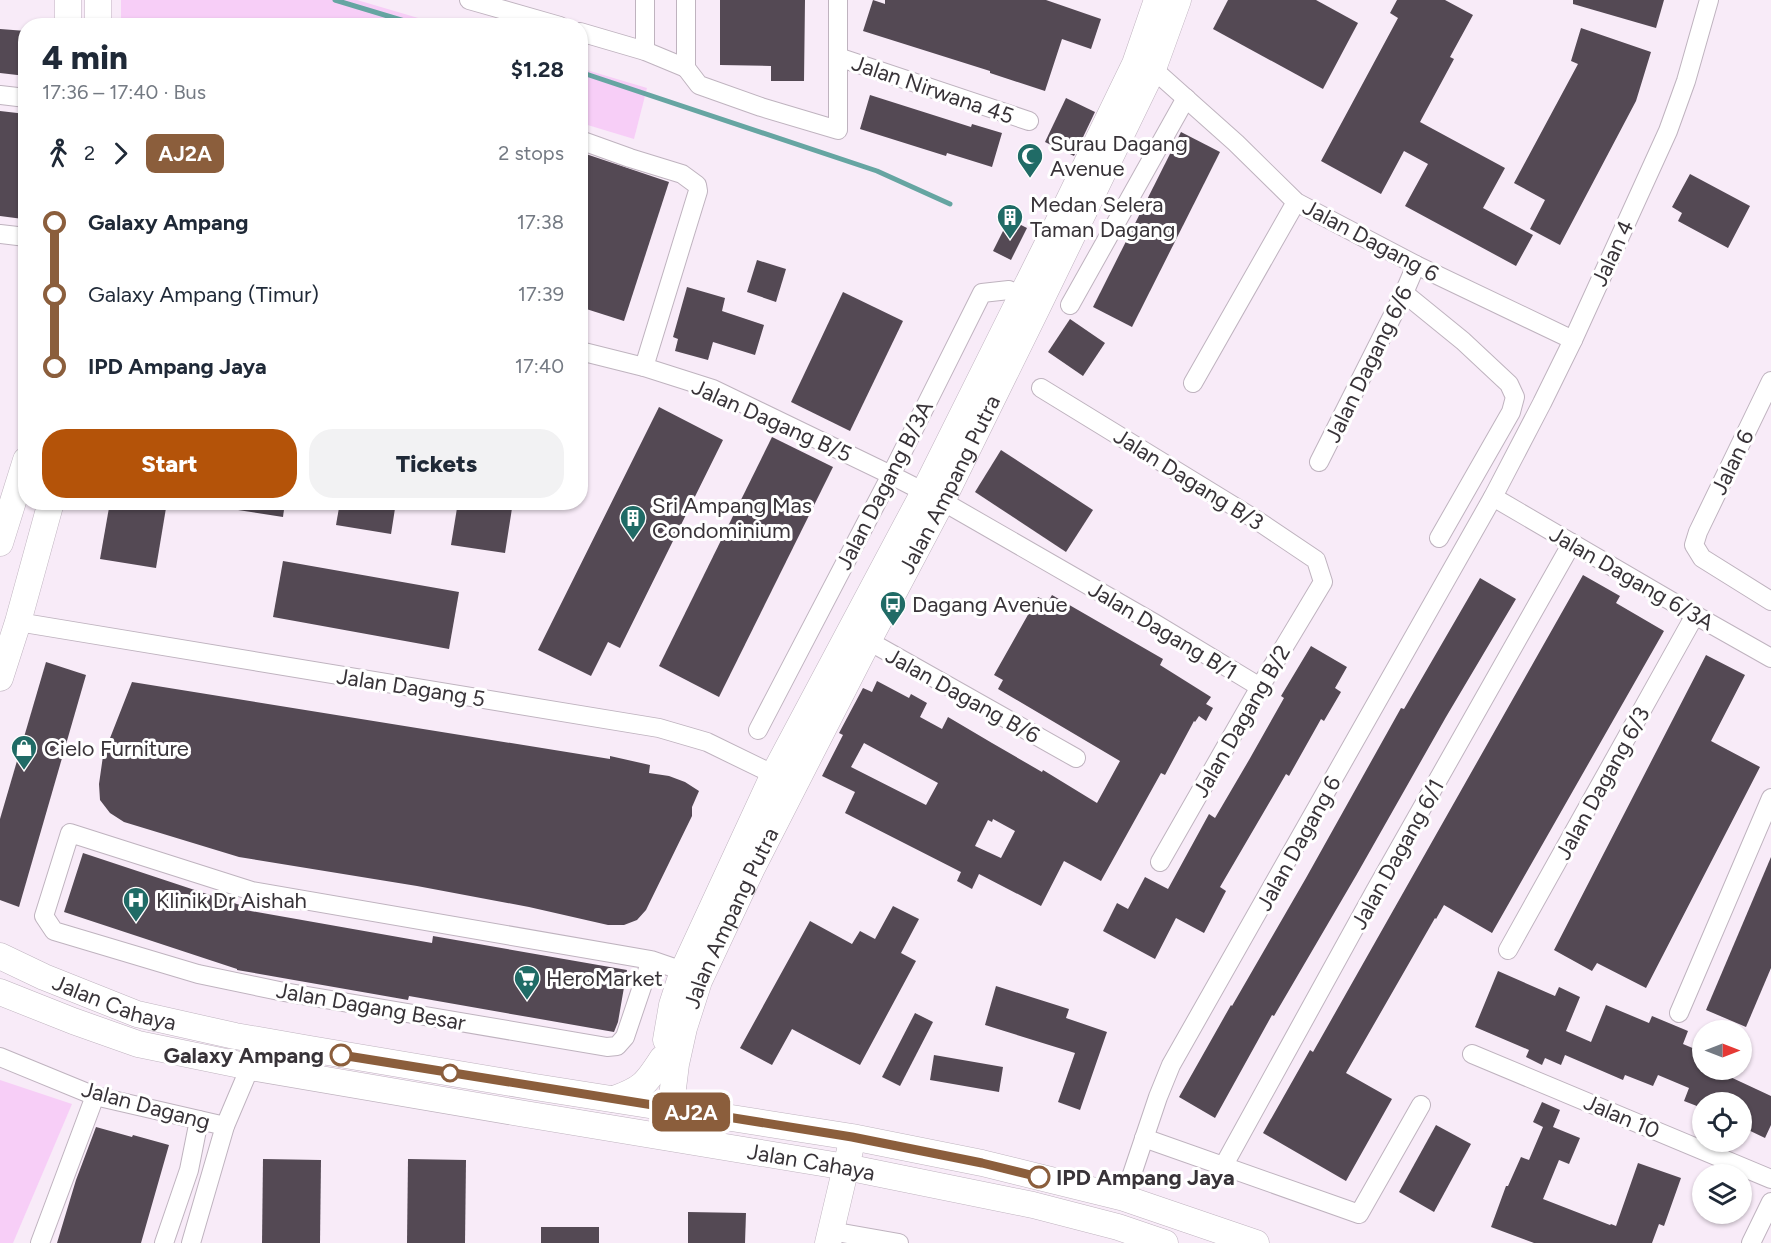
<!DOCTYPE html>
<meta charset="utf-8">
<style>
body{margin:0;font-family:Figtree,sans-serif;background:#f2f2f3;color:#1f2937;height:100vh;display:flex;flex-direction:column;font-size:22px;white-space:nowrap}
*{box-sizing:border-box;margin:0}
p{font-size:20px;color:#747a83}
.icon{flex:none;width:33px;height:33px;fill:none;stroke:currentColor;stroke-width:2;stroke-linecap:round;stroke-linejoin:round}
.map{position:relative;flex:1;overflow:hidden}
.panel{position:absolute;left:18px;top:18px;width:570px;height:492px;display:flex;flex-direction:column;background:#fff;border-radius:24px;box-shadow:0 2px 4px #0004}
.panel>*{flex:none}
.badge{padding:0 12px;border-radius:9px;font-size:21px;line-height:39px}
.needle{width:39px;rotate:90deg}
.buttons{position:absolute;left:1692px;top:1020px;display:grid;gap:12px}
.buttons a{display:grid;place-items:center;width:60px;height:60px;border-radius:50%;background:#fff;box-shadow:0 2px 4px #0004;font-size:30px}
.map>.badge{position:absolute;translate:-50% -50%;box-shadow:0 0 0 3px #fff}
.legs{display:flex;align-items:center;gap:9px;height:66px;padding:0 24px;font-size:20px}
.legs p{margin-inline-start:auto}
.head{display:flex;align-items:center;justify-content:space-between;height:102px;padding:0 24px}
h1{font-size:33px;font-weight:800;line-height:45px}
.action{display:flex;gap:12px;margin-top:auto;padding:12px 24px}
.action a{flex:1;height:69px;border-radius:24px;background:#b45309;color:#fff;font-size:24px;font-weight:800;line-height:69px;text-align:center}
.action a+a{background:#f2f2f3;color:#1f2937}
ul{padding:0 24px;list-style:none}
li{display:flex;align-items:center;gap:21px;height:72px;font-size:22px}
li i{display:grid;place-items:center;width:9px;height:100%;margin:0 8px;background:currentColor}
li i::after{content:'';width:15px;height:15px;margin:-8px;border:4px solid;border-radius:50%;background:#fff}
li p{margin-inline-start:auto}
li:first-child i{background:linear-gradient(#0000 50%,currentColor 0)}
li:last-child i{background:linear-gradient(currentColor 50%,#0000 0)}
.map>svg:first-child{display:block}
</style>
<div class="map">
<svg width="1771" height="1243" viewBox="0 0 1771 1243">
<rect width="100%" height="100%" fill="#f8ebf8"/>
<g fill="#f7cef7">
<path d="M121 0H357L442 25H121Z"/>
<path d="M580 68 647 88 634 139 581 123Z"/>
<path d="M0 1080 72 1104 13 1243H0Z"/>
</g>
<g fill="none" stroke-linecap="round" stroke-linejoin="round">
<g stroke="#66a5a2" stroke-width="5">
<path d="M335 0 421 26"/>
<path d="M580 72 877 171 950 204"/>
</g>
</g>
<g fill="#544954" fill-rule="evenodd">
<path d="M720 0H805L804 81H771V66L720 65Z"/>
<path d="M873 0 885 4V0H1046L1101 19 1091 49 1062 39 1045 91 990 73V71L863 31Z"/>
<path d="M1228 0H1316L1358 23 1323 89 1213 29Z"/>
<path d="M1397 0H1445L1473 15 1450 57 1454 59 1420 122 1505 168 1483 208 1533 235 1516 266 1405 206 1428 164 1404 151 1381 194 1321 161 1398 18 1390 13Z"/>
<path d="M1573 0H1664L1656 28 1573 4Z"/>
<path d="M1581 28 1651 52 1636 101 1560 245 1530 229 1545 200 1514 183 1578 64 1571 61Z"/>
<path d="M0 29 26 31V76L0 73Z"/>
<path d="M870 95 971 127 972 124 1002 133 992 167 947 153 946 156 860 129Z"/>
<path d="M1066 98 1095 112 1074 156 1045 142Z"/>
<path d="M0 111 26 114V195L23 219 0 216Z"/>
<path d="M1181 132 1220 152 1132 327 1093 307Z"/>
<path d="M580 152 669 182 624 321 580 307Z"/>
<path d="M1690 174 1750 206 1728 248 1678 221 1682 213 1672 207Z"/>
<path d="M1009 219 1027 228 1011 260 993 251Z"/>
<path d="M757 260 786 269 776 302 747 292Z"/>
<path d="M687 287 725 298 722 311 764 325 755 355 713 342 708 360 675 351 678 339 673 337Z"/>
<path d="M843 292 903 321 850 431 791 402Z"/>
<path d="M1070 319 1105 343 1083 376 1048 352Z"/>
<path d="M659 407 723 440 620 648 608 642 591 676 538 650Z"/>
<path d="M772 437 833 467 719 697 659 666Z"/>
<path d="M1001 450 1093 510 1066 552 975 492Z"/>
<path d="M110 502H167L156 568 100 559Z"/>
<path d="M239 502H285L283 517 238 510Z"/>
<path d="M340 502H396L391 534 336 525Z"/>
<path d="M458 502H513L505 553 451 545Z"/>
<path d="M283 561 459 592 449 649 273 617Z"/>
<path d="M1583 575 1620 596 1616 603 1664 631 1492 933 1444 905 1436 919 1435 918 1346 1073 1392 1099 1346 1181 1263 1133 1310 1050 1313 1052Z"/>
<path d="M1480 578 1516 599 1446 717 1357 874 1274 1016 1272 1015 1215 1118 1179 1097 1231 1005 1232 1006 1306 878 1401 708 1404 709Z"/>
<path d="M1052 595 1163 659 1160 665 1211 697 1206 704 1213 708 1206 721 1199 716 1195 722 1194 721 1165 775 1161 773 1101 881 1064 861 1041 906 979 874 972 889 957 881 961 872 845 813 855 792 822 776 843 735 839 733 863 688 872 692 877 681 909 698 911 694 927 703 920 717 942 729 948 717 992 743 1042 772 1043 770 1097 803 1120 761 998 689 1003 680 994 675 1038 597 1048 602ZM864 743 938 783 926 805 851 767ZM993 819 1015 831 1001 858 975 846 988 820 992 822Z"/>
<path d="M1311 646 1347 667 1335 688 1341 692 1324 721 1321 719 1289 776 1286 774 1220 887 1226 891 1204 933 1176 918 1155 959 1103 931 1117 903 1128 909 1145 877 1168 889 1209 814 1215 818 1249 760 1284 698 1281 696Z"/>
<path d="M1706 655 1745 675 1711 741 1760 767 1646 988 1597 963 1592 971 1554 950Z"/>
<path d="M46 662 86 675 19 907 0 900V819Z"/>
<path d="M132 682 610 759V756L650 765 649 773 669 776 685 782 699 791 692 807V816L646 910 637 920 624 925H608L529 907 417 886 239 857 124 822 110 813 100 800 99 784 103 756Z"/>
<path d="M83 853 246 907 245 910 432 943 433 936 627 970 618 1022 614 1032 409 996 408 1000 237 970V969L64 912Z"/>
<path d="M1771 857V968L1746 1027 1706 1010Z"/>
<path d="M893 906 919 919 901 953 916 961 860 1065 792 1029 772 1065 740 1048 810 921 852 944 860 931 875 939Z"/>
<path d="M1498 971 1555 996 1559 987 1580 997 1566 1031 1591 1042 1606 1005 1649 1023 1652 1016 1688 1031 1683 1044 1702 1052V1070H1728L1726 1075 1771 1096V1125L1765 1138 1742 1127V1102H1702V1108L1684 1101 1689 1088 1658 1075 1653 1086 1625 1075 1623 1080 1565 1055 1561 1065 1545 1058 1542 1065 1526 1057 1529 1050 1475 1027Z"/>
<path d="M996 986 1069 1009 1066 1018 1107 1032 1080 1110 1058 1102 1075 1053 985 1025Z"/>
<path d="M915 1013 933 1022 900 1086 882 1077Z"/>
<path d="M934 1055 1003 1067 999 1092 930 1080Z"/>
<path d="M1542 1102 1560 1110 1553 1127 1580 1138 1569 1164 1559 1160 1543 1199 1610 1225 1611 1224 1616 1226 1638 1163 1681 1178 1664 1226 1659 1224 1652 1243H1534L1491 1227 1506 1186H1508L1521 1157 1529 1160 1543 1127 1533 1122Z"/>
<path d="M1436 1125 1471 1144 1434 1212 1399 1192Z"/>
<path d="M96 1127 132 1137 133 1135 169 1145 141 1243H57L76 1180Z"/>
<path d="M263 1159 321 1160 320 1243H262Z"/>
<path d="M408 1159 466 1160 465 1243H407Z"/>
<path d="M688 1212 746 1213 745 1243H688Z"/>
<rect x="541" y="1227" width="58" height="16"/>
</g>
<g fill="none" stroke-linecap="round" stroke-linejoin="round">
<g stroke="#bfb3bf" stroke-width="20">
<g id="street">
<path d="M469 0 560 26"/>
<path d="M580 32 645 51 686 68"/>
<path d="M645 51V0"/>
<path d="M838 57 1029 121"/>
<path d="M1142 66 1153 69 1236 143 1296 202 1416 265 1573 340"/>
<path d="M686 68 699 85 761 107 838 130V0"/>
<path d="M686 68V0"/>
<path d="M0 95 26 98"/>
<path d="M580 140 630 158 682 174 697 185 698 191 644 367"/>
<path d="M0 234 26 237"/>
<path d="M1404 293 1463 341 1509 384 1515 397 1511 412 1439 538"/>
<path d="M1070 305 1186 98"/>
<path d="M580 351 644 367 713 389 891 475 942 501 1154 623 1260 687"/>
<path d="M1771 381 1698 532 1694 545 1702 558 1771 601"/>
<path d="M1193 383 1296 202"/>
<path d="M1041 388 1258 521 1316 560 1323 582 1260 687 1160 862"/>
<path d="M1319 462 1404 293 1416 265"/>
<path d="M1493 497 1695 615 1771 658"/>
<path d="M18 622 659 728 707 742 783 779"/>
<path d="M858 635 1076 758"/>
<path d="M758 730 891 475 982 293 1009 290 1032 301"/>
<path d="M1508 950 1695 615"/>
<path d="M651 960 625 1037 617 1046 607 1047 284 992 198 974 54 931 44 916 70 833 252 891 651 960 683 971"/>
<path d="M1679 1013 1771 798"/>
<path d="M1472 1054 1771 1179"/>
<path d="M0 1057 95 1096 225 1126"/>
<path d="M1144 1138 1359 1214 1421 1105"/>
<path d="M1224 1165 1375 891 1572 543"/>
<path d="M1124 1198 1158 1097 1171 1065 1493 497 1542 403 1573 340 1668 131 1686 81 1709 0"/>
<path d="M831 1231 899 1243"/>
<path d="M40 1243 95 1096"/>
<path d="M164 1243 189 1170 199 1120"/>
<path d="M191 1243 225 1126 250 1067"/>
<path d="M1751 1243 1771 1202"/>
</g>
</g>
<g stroke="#bfb3bf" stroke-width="27">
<g id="secondary">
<path d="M98 0V26"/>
<path d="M68 26V0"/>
<path d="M0 543 26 460"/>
<path d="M0 678 18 622 51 502"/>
<path id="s1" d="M0 956 44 977 137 1014 235 1036 310 1049 535 1087 852 1137 982 1163 1124 1198 1256 1243"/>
<path id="s2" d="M0 992 73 1021 138 1044 250 1067 525 1114 846 1167 1033 1205 1118 1227 1165 1243"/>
<path d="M666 1040 672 1005 683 971 774 774 924 492 1055 229 1135 64 1157 0"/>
<path d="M614 1099C642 1089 646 1084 662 1059"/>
<path id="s3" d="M667 1137 676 1064 684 1028 699 981 752 868 868 641 942 501 1039 304 1153 69 1178 0"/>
<path d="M828 1243 850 1150"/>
</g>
</g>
<use href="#street" stroke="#fff" stroke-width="18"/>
<use href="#secondary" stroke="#fff" stroke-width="26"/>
</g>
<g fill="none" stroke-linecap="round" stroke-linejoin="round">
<g stroke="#fff" stroke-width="14">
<path id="line-1" d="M341 1055 852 1137 982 1163 1039 1177"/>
</g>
<use href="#line-1" stroke="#8b5e3c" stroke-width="9"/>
</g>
<defs>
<g id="mosque-pin" transform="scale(1.35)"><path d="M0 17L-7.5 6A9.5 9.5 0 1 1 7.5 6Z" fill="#206b66" stroke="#fff"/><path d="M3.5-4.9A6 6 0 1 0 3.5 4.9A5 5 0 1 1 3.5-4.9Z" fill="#fff"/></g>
<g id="building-pin" transform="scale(1.35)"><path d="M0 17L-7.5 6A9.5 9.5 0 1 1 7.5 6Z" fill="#206b66" stroke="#fff"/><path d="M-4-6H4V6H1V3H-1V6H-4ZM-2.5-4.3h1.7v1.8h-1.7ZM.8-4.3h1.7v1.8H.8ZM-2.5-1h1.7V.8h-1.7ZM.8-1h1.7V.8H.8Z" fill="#fff"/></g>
<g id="bus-pin" transform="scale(1.35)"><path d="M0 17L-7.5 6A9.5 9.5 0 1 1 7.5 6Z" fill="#206b66" stroke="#fff"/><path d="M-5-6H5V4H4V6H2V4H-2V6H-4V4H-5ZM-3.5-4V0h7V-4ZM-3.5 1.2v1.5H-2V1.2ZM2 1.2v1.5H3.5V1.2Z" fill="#fff"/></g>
<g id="shop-pin" transform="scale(1.35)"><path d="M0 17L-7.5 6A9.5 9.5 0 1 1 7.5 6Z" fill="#206b66" stroke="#fff"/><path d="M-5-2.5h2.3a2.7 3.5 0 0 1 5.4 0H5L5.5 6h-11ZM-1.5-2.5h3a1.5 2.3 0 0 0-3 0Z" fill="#fff"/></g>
<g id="hospital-pin" transform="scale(1.35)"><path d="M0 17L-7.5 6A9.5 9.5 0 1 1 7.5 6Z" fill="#206b66" stroke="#fff"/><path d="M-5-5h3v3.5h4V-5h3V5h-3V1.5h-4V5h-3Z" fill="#fff"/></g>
<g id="supermarket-pin" transform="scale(1.35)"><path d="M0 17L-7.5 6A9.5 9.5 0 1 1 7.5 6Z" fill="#206b66" stroke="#fff"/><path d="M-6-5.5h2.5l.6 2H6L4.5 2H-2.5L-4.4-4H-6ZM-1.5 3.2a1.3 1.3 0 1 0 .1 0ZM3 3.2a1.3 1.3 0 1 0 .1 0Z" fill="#fff"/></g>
</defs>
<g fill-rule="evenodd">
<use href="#mosque-pin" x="1030" y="156"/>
<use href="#building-pin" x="1010" y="217"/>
<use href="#building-pin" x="633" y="518"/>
<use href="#bus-pin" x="893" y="604"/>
<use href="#shop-pin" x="24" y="748"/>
<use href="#hospital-pin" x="136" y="900"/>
<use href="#supermarket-pin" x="527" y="978"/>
</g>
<g fill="#fff" stroke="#8b5e3c" stroke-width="3">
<circle cx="341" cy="1055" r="10"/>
<circle cx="450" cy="1073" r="8"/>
<circle cx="1039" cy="1177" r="10"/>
</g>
<g text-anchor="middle" stroke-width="6" stroke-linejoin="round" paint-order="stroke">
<g font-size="22" fill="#383338" stroke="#fff">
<text transform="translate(933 89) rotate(19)" y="8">Jalan Nirwana 45</text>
<text transform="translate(1371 240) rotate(28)" y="8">Jalan Dagang 6</text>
<text transform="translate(1612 253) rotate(-65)" y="8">Jalan 4</text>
<text transform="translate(1368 364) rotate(-64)" y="8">Jalan Dagang 6/6</text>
<text transform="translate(772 420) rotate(24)" y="8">Jalan Dagang B/5</text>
<text transform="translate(1732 462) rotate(-64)" y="8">Jalan 6</text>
<text transform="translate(1189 479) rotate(32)" y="8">Jalan Dagang B/3</text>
<text dy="8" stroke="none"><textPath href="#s3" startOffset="716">Jalan Ampang Putra</textPath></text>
<text transform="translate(884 485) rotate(-63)" y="8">Jalan Dagang B/3A</text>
<text transform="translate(1632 578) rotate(30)" y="8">Jalan Dagang 6/3A</text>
<text transform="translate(1163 630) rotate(31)" y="8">Jalan Dagang B/1</text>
<text transform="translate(411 687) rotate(9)" y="8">Jalan Dagang 5</text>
<text transform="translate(963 695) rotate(29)" y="8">Jalan Dagang B/6</text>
<text transform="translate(1241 721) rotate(-60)" y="8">Jalan Dagang B/2</text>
<text transform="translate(1602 783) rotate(-61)" y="8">Jalan Dagang 6/3</text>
<text transform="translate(1298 843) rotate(-61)" y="8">Jalan Dagang 6</text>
<text transform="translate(1397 854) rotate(-61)" y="8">Jalan Dagang 6/1</text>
<text dy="8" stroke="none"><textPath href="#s3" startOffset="230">Jalan Ampang Putra</textPath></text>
<text dy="8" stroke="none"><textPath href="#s1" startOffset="124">Jalan Cahaya</textPath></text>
<text transform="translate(371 1006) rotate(10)" y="8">Jalan Dagang Besar</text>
<text transform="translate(146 1105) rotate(15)" y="8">Jalan Dagang</text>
<text transform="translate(1622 1116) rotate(23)" y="8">Jalan 10</text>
<text dy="8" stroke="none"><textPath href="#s2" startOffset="831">Jalan Cahaya</textPath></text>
</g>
<g font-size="22" fill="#383338" stroke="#fff" text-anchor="start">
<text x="1050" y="151">Surau Dagang<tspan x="1050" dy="25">Avenue</tspan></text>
<text x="1030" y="212">Medan Selera<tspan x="1030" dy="25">Taman Dagang</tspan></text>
<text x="652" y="513">Sri Ampang Mas<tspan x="652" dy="25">Condominium</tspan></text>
<text x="912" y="612">Dagang Avenue</text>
<text x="44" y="756">Cielo Furniture</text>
<text x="156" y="908">Klinik Dr Aishah</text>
<text x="546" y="986">HeroMarket</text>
</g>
<g font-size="22" font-weight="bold" fill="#383338" stroke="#fff" text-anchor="end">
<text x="324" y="1063">Galaxy Ampang</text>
<text x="1056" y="1185" text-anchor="start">IPD Ampang Jaya</text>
</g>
</g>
</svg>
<div class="buttons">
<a><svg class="needle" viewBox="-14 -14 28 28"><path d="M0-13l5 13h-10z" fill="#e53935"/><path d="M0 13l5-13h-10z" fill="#747a83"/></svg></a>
<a><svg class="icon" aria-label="locate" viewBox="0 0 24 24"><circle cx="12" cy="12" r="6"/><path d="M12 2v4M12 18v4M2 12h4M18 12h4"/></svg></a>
<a><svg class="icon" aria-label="layers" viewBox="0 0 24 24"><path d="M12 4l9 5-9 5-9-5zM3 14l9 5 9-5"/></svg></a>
</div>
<b class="badge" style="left:691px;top:1112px;background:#8b5e3c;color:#fff">AJ2A</b>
<section class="panel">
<div class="head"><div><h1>4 min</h1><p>17:36 – 17:40 · Bus</p></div><b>$1.28</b></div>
<div class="legs"><svg class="icon" aria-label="walk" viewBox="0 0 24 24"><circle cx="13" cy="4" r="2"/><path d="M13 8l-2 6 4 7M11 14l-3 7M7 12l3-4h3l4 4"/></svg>2<svg class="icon" aria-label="forward" viewBox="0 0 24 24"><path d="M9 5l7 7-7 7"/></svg><b class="badge" style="background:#8b5e3c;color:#fff">AJ2A</b><p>2 stops</p></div>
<ul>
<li><i style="color:#8b5e3c"></i><b>Galaxy Ampang</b><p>17:38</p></li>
<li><i style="color:#8b5e3c"></i><span>Galaxy Ampang (Timur)</span><p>17:39</p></li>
<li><i style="color:#8b5e3c"></i><b>IPD Ampang Jaya</b><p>17:40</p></li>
</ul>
<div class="action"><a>Start</a><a>Tickets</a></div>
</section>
</div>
